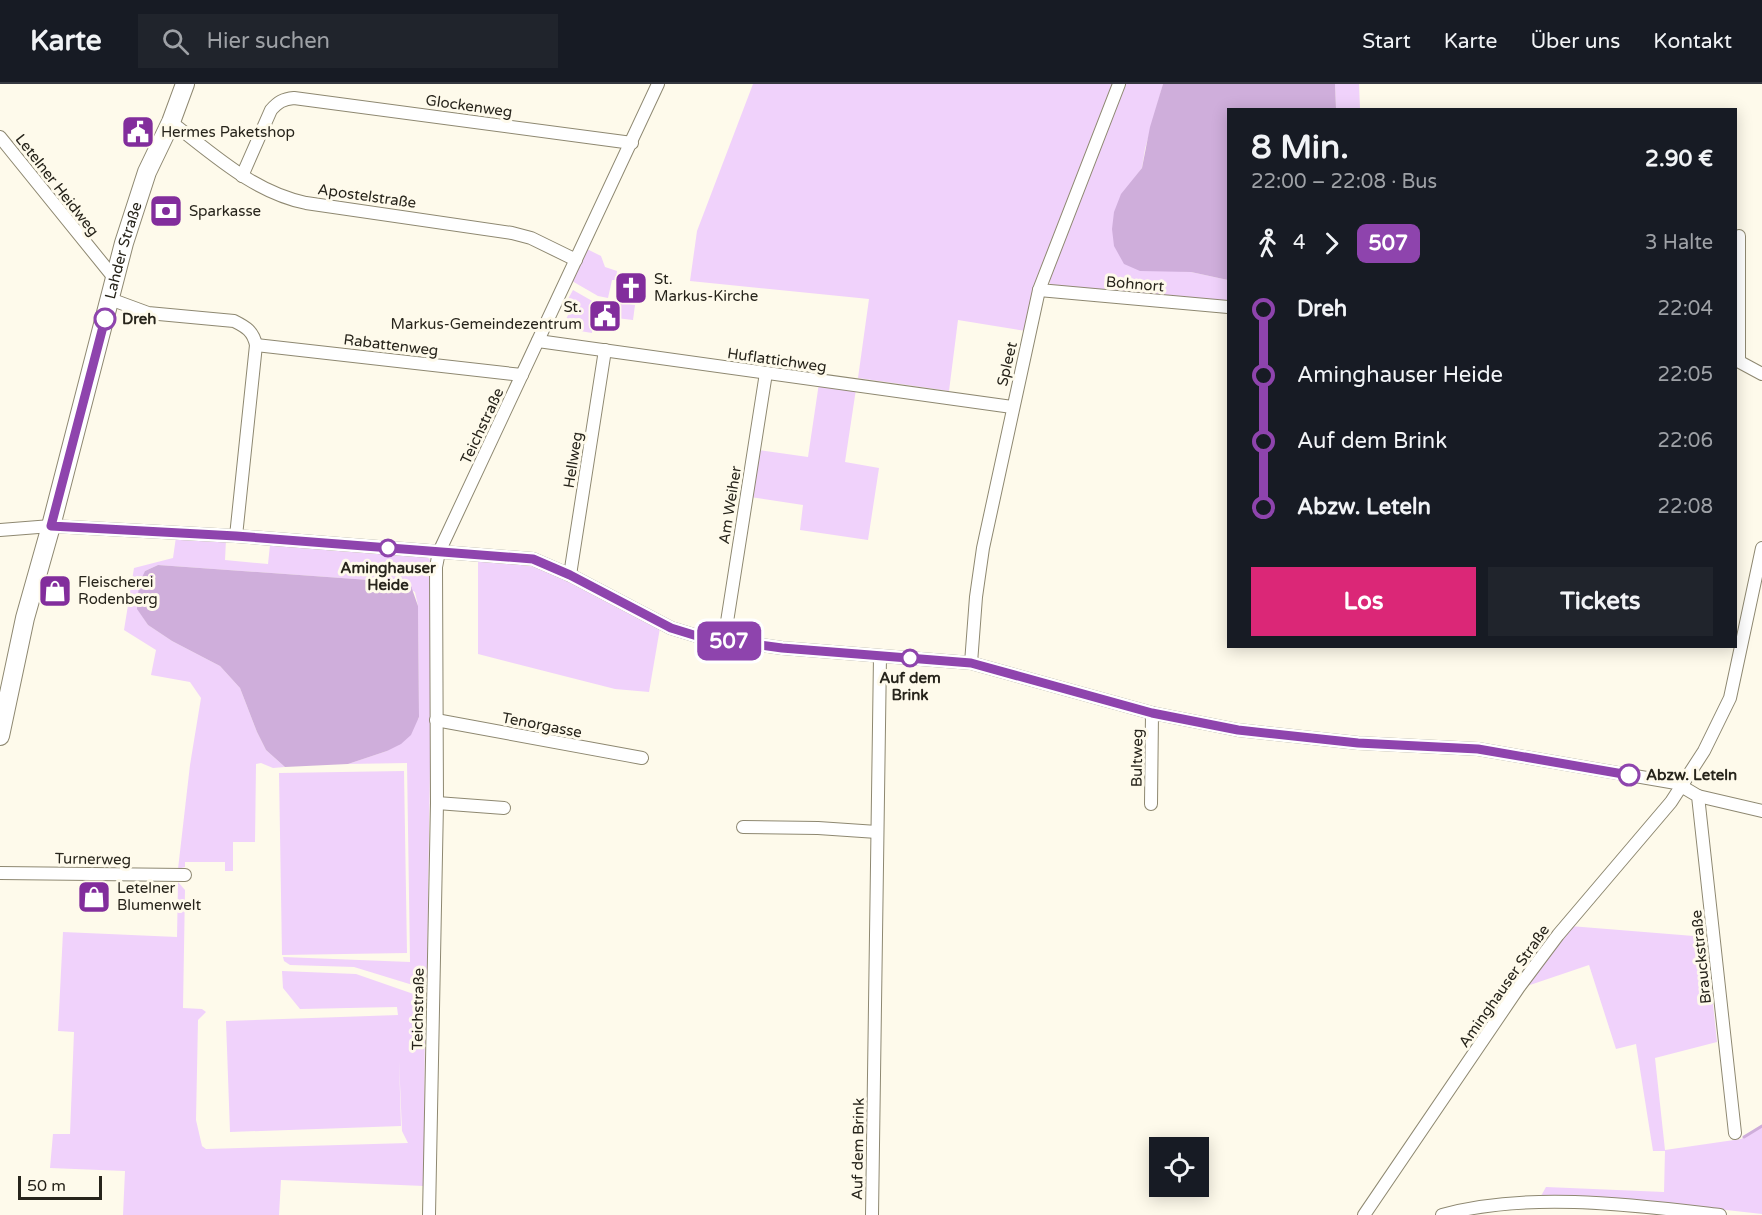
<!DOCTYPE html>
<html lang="de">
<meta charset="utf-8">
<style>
body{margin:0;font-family:"Varela Round",sans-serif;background:#20242c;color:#f1f3f6;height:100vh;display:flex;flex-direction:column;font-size:22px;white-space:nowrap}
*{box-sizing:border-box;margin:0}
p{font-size:20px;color:#9ea1a6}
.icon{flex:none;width:33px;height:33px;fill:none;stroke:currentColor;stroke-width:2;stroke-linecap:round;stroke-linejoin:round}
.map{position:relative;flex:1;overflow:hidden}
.details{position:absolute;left:1227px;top:24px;width:510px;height:540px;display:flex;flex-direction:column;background:#171b24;border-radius:0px;box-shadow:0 3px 15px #0003}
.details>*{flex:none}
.badge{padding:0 12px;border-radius:9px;font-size:21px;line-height:39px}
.fabs{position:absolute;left:1149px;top:1053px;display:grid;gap:12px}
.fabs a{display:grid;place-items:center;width:60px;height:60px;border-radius:0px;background:#171b24;box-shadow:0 3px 15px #0003;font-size:30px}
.scale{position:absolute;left:18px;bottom:15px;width:84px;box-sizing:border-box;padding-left:6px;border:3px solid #27241b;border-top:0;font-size:16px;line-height:21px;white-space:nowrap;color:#27241b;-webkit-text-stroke:4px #fefaeb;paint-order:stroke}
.map>.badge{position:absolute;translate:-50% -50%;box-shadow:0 0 0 3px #fff}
.legs{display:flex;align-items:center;gap:9px;height:66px;padding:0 24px;font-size:20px}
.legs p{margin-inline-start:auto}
.head{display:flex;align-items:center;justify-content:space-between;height:102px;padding:0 24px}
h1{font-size:33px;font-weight:700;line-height:45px}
.action{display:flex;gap:12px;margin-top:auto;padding:12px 24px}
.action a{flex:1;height:69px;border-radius:0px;background:#db2777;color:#fff;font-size:24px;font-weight:700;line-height:69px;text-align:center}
.action a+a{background:#20242c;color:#f1f3f6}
ul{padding:0 24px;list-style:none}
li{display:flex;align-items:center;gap:21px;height:66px;font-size:22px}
li i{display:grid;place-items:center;width:9px;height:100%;margin:0 8px;background:currentColor}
li i::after{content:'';width:15px;height:15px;margin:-8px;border:4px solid;border-radius:50%;background:#171b24}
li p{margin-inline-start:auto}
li:first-child i{background:linear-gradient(#0000 50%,currentColor 0)}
li:last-child i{background:linear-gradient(currentColor 50%,#0000 0)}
header{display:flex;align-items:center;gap:36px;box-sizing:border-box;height:84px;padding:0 30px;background:#171b24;border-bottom:2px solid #363941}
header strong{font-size:28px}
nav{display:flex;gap:33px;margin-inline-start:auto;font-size:21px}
.search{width:420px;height:54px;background:#20242c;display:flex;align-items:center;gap:15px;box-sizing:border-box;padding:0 21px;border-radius:0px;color:#9ea1a6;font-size:22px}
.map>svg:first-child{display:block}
</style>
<header>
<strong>Karte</strong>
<div class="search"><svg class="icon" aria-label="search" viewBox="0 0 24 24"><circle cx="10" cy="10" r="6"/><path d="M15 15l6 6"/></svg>Hier suchen</div>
<nav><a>Start</a><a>Karte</a><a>Über uns</a><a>Kontakt</a></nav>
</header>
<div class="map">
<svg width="1762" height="1131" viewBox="0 0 1762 1131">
<rect width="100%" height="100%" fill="#fefaeb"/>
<g fill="#f0d2fb">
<path d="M753 0H1113L1033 205 1026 247 958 236 949 307 858 294 869 215 690 197 697 147Z"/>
<path d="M1123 0H1163L1145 65 1142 84 1133 96 1169 186 1191 188 1228 196V220L1052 203 1047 194Z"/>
<path d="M1335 0H1359L1360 25H1336Z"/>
<path d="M587 165 601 172 605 183 617 187 616 196H612L608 214 598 212 572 197Z"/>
<path d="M573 206 594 218 592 249 562 244 574 218 568 215Z"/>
<path d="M618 218 635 221 633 236 616 234Z"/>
<path d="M819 299 856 305 845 378 879 384 868 456 800 446 803 421 750 413 758 366 808 373Z"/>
<path d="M176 453 226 456 225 476 268 480 270 461 426 471 433 480 427 886 426 899 422 903 416 902 354 883 290 881 284 877 283 873 410 878 407 679 348 680 387 667 419 634 418 522 415 508 397 498 158 481 145 487 137 524 148 541 172 557 220 582 240 604 257 648 266 666 285 683 273 684 261 679 256 680 255 758H233V787H225V778H185V783L178 785 190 681 201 614 190 598 151 591 156 566 124 546 134 484 173 474Z"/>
<path d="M478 474 542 484 660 544 649 608 615 605 478 570Z"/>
<path d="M404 687 407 869 282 871 279 689Z"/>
<path d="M178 798 185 806 183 924 202 925 206 928 198 936 196 1036 202 1062 206 1065 408 1059 402 1047 399 976 401 1042 230 1048 226 937 398 931 397 923 300 925 283 904 282 887 356 890 425 914 424 1102 281 1096 279 1131H123L125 1087 50 1084 53 1050H70L74 948 58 947 63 848 177 853Z"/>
<path d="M1570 842 1706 853 1717 958 1655 974 1665 1066 1741 1055 1762 1043V1130L1646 1117 1541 1112 1546 1103 1664 1108 1665 1067H1653L1636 960 1616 965 1589 881 1527 902Z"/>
</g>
<g fill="#cfaedb">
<path d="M1163 0H1335L1336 25 1228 26V196L1191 188 1140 187 1124 180 1114 162 1112 145 1114 128 1121 110 1142 84 1150 43Z"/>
<path d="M158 481 397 498 411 502 418 522 419 633 411 651 401 660 387 667 348 680 285 683 266 666 257 648 240 604 220 582 172 557 148 541 137 525 139 500 145 487Z"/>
</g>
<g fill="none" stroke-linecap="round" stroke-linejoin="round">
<path stroke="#cfaedb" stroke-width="3" d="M1744 1053 1762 1042"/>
<g stroke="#8e8871" stroke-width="14">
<g id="street">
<path d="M171 38C213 70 253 108 306 119L512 149 531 154 576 176"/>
<path d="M0 53 115 195"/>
<path d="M242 92 271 26C278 18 283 15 294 14L632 59"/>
<path d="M1039 206 1228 223"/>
<path d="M110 215 148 229 234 237C246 243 253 247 256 261L236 452"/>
<path d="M538 257 1012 323"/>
<path d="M256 261 522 291"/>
<path d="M1736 276 1762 290"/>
<path d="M1739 277V152"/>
<path d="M0 446 51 442 236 452 533 475 570 491 671 544 697 552 782 564 971 579 1152 629 1238 646 1358 659 1478 665 1676 699 1698 712 1735 1049"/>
<path d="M570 491 605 266"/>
<path d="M724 557 766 289"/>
<path d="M971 579 976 513 983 464 1039 206 1119 0"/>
<path d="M436 636 642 674"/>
<path d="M1698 712 1762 727"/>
<path d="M437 719 504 724"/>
<path d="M1151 720 1152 629"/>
<path d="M743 743 818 744 877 748"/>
<path d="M0 789 185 791"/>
<path d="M429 1131 437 719 436 483 439 468 658 0"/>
<path d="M872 1131 880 572"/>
<path d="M1364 1131 1519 903 1558 851 1671 718 1704 667 1730 614 1762 464"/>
<path d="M1442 1131C1527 1107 1634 1121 1720 1131"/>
</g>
</g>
<g stroke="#8e8871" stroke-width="20">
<g id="secondary">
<path id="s1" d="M0 652 25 534 51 442 124 159 147 88 171 38 185 0"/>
</g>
</g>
<use href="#street" stroke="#fff" stroke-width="12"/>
<use href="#secondary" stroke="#fff" stroke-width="18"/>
</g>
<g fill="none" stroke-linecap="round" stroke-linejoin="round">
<g stroke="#fff" stroke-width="14">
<path id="line-1" d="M105 235 51 442 236 452 533 475 570 491 671 544 697 552 782 564 971 579 1152 629 1238 646 1358 659 1478 665 1629 691"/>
</g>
<use href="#line-1" stroke="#8e44ad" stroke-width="9"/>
</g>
<defs>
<g id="civic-square" transform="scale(1.725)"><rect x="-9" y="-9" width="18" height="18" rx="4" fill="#822d9c" stroke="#fefaeb"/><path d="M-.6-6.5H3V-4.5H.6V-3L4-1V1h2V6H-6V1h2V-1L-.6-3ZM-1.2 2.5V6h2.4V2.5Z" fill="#fff"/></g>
<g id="bank-square" transform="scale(1.725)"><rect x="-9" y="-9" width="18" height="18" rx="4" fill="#822d9c" stroke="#fefaeb"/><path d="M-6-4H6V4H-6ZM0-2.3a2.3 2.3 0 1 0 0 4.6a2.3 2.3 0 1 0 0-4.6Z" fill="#fff"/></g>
<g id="church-square" transform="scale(1.725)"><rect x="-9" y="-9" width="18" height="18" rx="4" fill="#822d9c" stroke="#fefaeb"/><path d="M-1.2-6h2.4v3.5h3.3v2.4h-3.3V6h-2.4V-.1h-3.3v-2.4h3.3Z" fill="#fff"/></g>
<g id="shop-square" transform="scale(1.725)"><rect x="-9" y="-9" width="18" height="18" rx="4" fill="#822d9c" stroke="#fefaeb"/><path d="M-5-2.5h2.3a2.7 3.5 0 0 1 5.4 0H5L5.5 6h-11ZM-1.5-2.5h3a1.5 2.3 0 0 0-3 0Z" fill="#fff"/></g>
</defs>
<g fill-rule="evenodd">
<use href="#civic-square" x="138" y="48"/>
<use href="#bank-square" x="166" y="127"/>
<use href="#church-square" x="631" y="204"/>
<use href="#civic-square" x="605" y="232"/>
<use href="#shop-square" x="55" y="507"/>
<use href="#shop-square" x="94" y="813"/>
</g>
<g fill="#fff" stroke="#8e44ad" stroke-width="3">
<circle cx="105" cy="235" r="10"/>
<circle cx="388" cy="464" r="8"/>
<circle cx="910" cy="574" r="8"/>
<circle cx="1629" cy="691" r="10"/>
</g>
<g text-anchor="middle" stroke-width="6" stroke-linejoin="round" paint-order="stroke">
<g font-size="15" fill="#27241b" stroke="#fefaeb">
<text transform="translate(469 22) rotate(8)" y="5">Glockenweg</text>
<text transform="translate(57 101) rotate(52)" y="5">Letelner Heidweg</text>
<text transform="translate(367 112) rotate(8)" y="5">Apostelstraße</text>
<text dy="5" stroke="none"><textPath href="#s1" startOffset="501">Lahder Straße</textPath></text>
<text transform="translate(1135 200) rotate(5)" y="5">Bohnort</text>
<text transform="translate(391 261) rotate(7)" y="5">Rabattenweg</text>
<text transform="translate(777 276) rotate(8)" y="5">Huflattichweg</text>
<text transform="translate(1007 280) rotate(-77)" y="5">Spleet</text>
<text transform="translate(482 342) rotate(-65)" y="5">Teichstraße</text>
<text transform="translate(573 376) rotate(-81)" y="5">Hellweg</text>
<text transform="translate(730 421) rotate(-81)" y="5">Am Weiher</text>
<text transform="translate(542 641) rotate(11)" y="5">Tenorgasse</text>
<text transform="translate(1137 674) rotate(-89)" y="5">Bultweg</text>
<text transform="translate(93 775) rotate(1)" y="5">Turnerweg</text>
<text transform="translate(1701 873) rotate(-96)" y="5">Brauckstraße</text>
<text transform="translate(1504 902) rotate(-55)" y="5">Aminghauser Straße</text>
<text transform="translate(418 925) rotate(-89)" y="5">Teichstraße</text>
<text transform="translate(858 1065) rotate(-89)" y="5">Auf dem Brink</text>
</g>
<g font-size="15" fill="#27241b" stroke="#fefaeb" text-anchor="start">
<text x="161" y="53">Hermes Paketshop</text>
<text x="189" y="132">Sparkasse</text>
<text x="654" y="200">St.<tspan x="654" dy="17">Markus-Kirche</tspan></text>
<text x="582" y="228" text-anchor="end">St.<tspan x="582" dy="17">Markus-Gemeindezentrum</tspan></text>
<text x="78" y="503">Fleischerei<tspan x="78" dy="17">Rodenberg</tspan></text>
<text x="117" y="809">Letelner<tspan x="117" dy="17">Blumenwelt</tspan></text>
</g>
<g font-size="15" font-weight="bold" fill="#27241b" stroke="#fefaeb" text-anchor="start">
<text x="122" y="240">Dreh</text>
<text x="388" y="489" text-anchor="middle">Aminghauser<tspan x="388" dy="17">Heide</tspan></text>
<text x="910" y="599" text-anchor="middle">Auf dem<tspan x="910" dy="17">Brink</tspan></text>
<text x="1646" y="696">Abzw. Leteln</text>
</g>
</g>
</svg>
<div class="fabs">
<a><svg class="icon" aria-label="locate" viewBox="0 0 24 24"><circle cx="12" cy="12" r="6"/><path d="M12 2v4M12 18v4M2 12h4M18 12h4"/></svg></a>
</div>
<div class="scale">50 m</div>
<b class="badge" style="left:729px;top:557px;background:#8e44ad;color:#fff">507</b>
<section class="details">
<div class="head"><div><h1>8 Min.</h1><p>22:00 – 22:08 · Bus</p></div><b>2.90 €</b></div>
<div class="legs"><svg class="icon" aria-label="walk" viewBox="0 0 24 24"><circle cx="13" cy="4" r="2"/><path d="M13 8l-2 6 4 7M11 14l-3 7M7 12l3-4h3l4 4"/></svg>4<svg class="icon" aria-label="forward" viewBox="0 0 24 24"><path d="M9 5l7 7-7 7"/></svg><b class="badge" style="background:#8e44ad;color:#fff">507</b><p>3 Halte</p></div>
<ul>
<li><i style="color:#8e44ad"></i><b>Dreh</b><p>22:04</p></li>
<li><i style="color:#8e44ad"></i><span>Aminghauser Heide</span><p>22:05</p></li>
<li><i style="color:#8e44ad"></i><span>Auf dem Brink</span><p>22:06</p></li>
<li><i style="color:#8e44ad"></i><b>Abzw. Leteln</b><p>22:08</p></li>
</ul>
<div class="action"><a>Los</a><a>Tickets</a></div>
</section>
</div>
